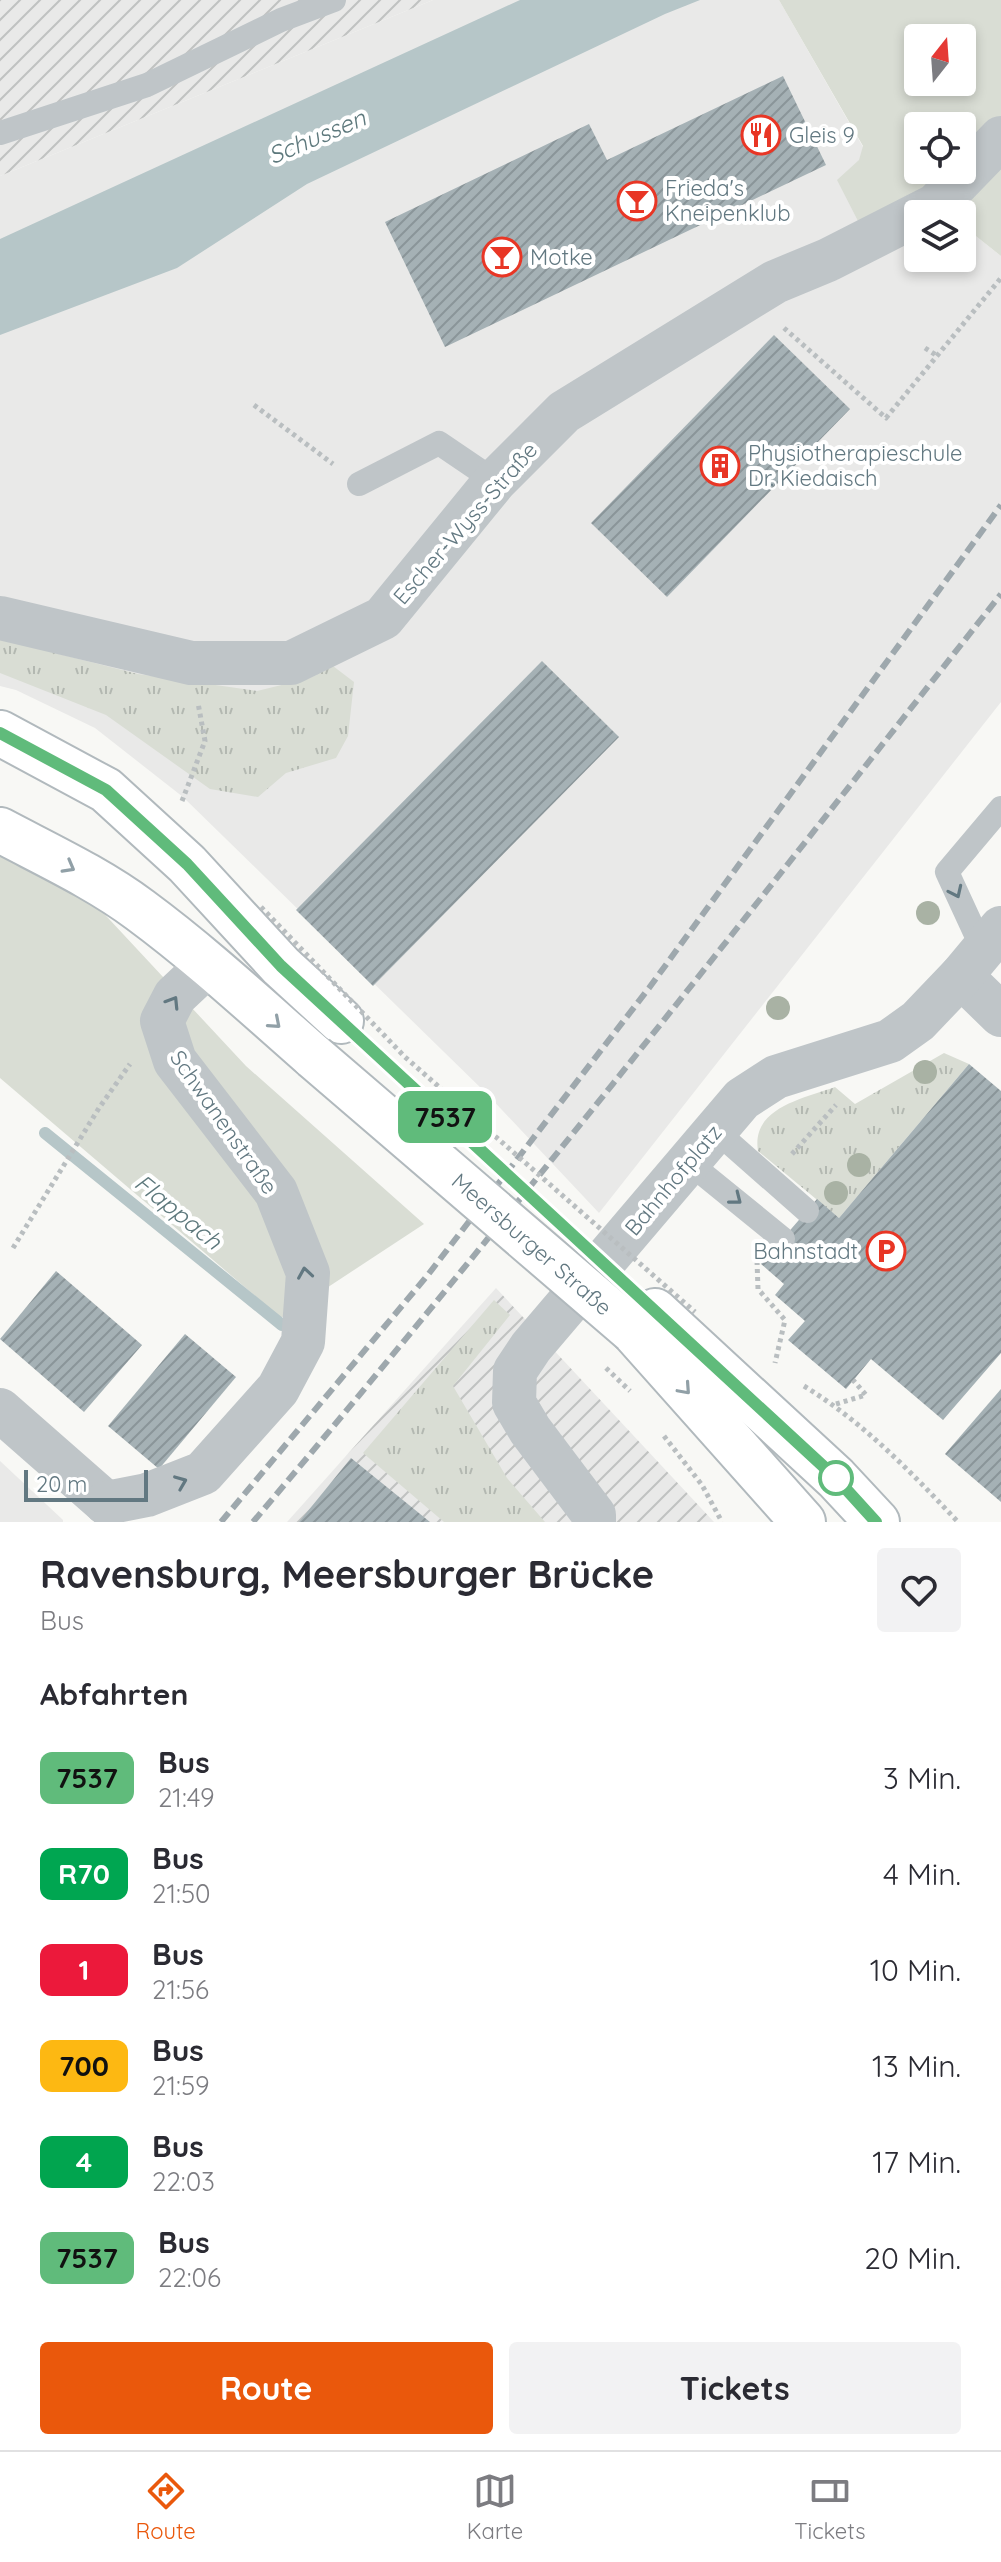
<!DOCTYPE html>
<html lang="de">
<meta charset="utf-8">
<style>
body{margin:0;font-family:Quicksand,sans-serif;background:#f2f2f3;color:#2b2b33;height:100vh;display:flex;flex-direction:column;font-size:30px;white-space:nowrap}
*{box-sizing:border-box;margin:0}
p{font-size:26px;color:#7c7c81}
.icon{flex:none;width:44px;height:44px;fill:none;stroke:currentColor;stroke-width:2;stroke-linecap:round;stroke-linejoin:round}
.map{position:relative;height:1522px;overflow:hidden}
.sheet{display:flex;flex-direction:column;background:#fff;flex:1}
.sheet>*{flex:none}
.badge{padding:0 16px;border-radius:12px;font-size:28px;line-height:52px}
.needle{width:52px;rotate:17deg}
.fabs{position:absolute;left:904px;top:24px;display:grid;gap:16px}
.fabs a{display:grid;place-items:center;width:72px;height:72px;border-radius:8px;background:#fff;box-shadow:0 4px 12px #0003;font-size:40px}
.scale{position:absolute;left:24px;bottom:20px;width:124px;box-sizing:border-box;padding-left:8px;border:4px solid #627881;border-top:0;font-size:22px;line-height:28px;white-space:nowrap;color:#627881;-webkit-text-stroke:6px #fff;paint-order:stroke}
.map>.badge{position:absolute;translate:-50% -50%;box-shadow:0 0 0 4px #fff}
h2{padding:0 40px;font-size:30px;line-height:72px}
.round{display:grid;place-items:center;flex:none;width:84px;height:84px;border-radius:8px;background:#f2f2f3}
.head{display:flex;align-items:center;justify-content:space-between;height:136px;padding:0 40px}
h1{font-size:38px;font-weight:800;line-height:60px}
.button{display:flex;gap:16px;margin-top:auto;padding:16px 40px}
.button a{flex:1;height:92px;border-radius:8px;background:#ea580c;color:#fff;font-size:32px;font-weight:800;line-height:92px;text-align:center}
.button a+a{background:#f2f2f3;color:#2b2b33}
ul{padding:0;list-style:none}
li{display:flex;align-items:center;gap:24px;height:96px;padding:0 40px}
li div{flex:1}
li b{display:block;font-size:30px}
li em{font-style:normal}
li .badge{min-width:88px;font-weight:700;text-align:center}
.tabs{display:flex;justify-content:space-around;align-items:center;height:112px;border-top:2px solid #e1e1e2;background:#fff;font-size:22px;color:#7c7c81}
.tabs a{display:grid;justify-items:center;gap:4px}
.tabs .current{color:#ea580c}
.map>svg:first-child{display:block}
</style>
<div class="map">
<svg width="1001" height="1522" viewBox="0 0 1001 1522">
<defs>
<pattern id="industrial-furrows" width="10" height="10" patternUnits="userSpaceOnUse" patternTransform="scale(2)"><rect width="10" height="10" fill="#e9e9e8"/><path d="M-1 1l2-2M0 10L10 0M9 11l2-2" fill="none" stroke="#c0c2c1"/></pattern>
<pattern id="grass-tufts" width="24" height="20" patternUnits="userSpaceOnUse" patternTransform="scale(2)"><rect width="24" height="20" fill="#d9ddd4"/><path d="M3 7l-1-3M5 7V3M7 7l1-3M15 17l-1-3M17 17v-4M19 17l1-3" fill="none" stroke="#b3b8b1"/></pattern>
<pattern id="building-hatch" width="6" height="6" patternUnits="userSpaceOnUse" patternTransform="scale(2)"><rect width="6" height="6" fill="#a5b1b5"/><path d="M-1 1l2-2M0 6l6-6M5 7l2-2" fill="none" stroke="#8a9599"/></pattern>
</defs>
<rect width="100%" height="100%" fill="#f8f8f5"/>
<g fill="#e9e9e8">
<path d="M433 0H779L863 147 918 214V258H962V225L1001 256V702L599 1213 486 1093 183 797 95 728 16 690 0 686V176Z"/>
<path d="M0 1461 63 1520V1522H0Z"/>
</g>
<g fill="url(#industrial-furrows)">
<path d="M0 0H433L0 176Z"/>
<path d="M496 1288 714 1522H287Z"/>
</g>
<g fill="url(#grass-tufts)">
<path d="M0 639 138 674 257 691 310 678 333 666 354 682 348 736 336 758 286 773 258 797 210 789 106 715 0 673Z"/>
<path d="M944 1053 969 1064 839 1218 758 1151C751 1108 802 1099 835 1087L855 1104Z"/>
<path d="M494 1300 510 1315 453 1386 507 1478 545 1522H444L363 1453Z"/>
</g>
<g fill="#d9ddd4" fill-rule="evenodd">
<path d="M779 0H1001V256L962 225V214L858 221 837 180 859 160 863 146ZM918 38H962V82H918ZM918 126H962V170H918Z"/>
<path d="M0 856 96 905 246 1066 424 1224 281 1318 0 1078Z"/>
</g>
<path fill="#b6c6c8" d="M520 0H700L665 14 307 184 177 268 0 335V239Z"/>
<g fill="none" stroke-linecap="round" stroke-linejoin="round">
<path stroke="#b6c6c8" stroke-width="12" d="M45 1133 282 1325"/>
</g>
<g fill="url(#building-hatch)">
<path d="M783 76 826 165 445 347 385 222 589 124 607 160Z"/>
<path d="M774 335 850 409 667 597 591 523Z"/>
<path d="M542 661 619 737 373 986 296 910Z"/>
<path d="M969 1064 1001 1091V1353L943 1420 871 1359 846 1389 788 1340 805 1321 775 1295 784 1284 761 1264 817 1199 839 1218Z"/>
<path d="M56 1271 142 1345 84 1412 0 1339Z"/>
<path d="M185 1334 236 1377 159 1469 108 1426Z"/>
<path d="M1001 1389V1502L945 1454Z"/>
<path d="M351 1458 430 1522H299Z"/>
</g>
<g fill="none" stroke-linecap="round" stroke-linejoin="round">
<g stroke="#b1b9bd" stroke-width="48">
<g id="secondary">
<path d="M0 733 106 790 187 864 281 966 341 1021"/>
<path d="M0 830C47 855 97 878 140 910 201 955 257 1007 314 1057"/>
<path d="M655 1311 836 1478 877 1522"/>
<path d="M633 1331 803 1522"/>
</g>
</g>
<g stroke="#b9bec0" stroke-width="5" stroke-dasharray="4 4" stroke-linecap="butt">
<path d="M784 328 886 418 1001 278"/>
<path d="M925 348 936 355"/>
<path d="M254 405 333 464"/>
<path d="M182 801 205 741 198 703"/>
<path d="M792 1154 836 1105"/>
<path d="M13 1248 99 1108 130 1064"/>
<path d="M757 1261 758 1289 785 1320 775 1363"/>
<path d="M804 1386C863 1422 911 1472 958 1522"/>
<path d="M836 1404 866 1395 853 1380"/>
<path d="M664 1436 702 1485 722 1522"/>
</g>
<g stroke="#bfc5c8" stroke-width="24">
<path d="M0 133 147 85 281 20 334 0"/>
<path d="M359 484 439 443 495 481"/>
<path d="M983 950 947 872 1001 808"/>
<path d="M715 1130 807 1211"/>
<path d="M687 1161 783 1239"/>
</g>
<g stroke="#bfc5c8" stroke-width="44">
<path d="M0 618 191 663H291L383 618 495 481 564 412 775 282 828 260 936 205 1001 138"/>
<path d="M961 976 1001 1015"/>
<path d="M0 1410 106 1503"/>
<path d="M106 1503 147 1495 203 1473 278 1389 303 1342 308 1273 276 1192 175 1061 162 1021 175 996 208 965"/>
<path d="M594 1522V1515L530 1430 514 1403 515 1371 531 1347 742 1099 776 1077 890 1041 918 1021 961 976 1001 928"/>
</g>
<use href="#secondary" stroke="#fff" stroke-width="44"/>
<g stroke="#9ea8ad" stroke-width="6" stroke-dasharray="12 6" stroke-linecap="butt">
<path d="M221 1522 427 1276 649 988 1001 505"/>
<path d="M253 1522C510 1218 755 906 1001 594"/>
</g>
<g stroke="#b1b9bd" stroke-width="48" stroke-linecap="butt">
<path id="secondary-bridge" d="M314 1057 633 1331"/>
</g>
<g stroke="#b9bec0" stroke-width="5" stroke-dasharray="4 4" stroke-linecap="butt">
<path d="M261 907 405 1057 695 1312"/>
<path d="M606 1368 630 1391"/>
</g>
<use href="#secondary-bridge" stroke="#fff" stroke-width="44"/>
</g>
<g fill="#a9b2a4">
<circle cx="928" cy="913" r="12"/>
<circle cx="778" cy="1008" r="12"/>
<circle cx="925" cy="1072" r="12"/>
<circle cx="859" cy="1165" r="12"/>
<circle cx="836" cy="1193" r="12"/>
</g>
<defs><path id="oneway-chevron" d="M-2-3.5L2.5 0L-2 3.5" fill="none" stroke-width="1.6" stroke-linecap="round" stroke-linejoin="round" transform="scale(2)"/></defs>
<g stroke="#91a0a7">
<use href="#oneway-chevron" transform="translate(69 867) rotate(29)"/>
<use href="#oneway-chevron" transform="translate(275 1023) rotate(41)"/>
<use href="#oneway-chevron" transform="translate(685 1389) rotate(48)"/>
</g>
<g stroke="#627881">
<use href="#oneway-chevron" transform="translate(956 892) rotate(65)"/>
<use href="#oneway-chevron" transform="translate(173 1002) rotate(-58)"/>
<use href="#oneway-chevron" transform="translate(736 1199) rotate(38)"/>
<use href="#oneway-chevron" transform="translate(305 1273) rotate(-99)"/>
<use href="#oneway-chevron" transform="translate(181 1482) rotate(-22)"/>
</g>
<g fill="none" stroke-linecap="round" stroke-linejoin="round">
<g stroke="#fff" stroke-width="18">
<path id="line" d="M0 733 106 790 187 864 281 966 836 1478 876 1522"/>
</g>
<use href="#line" stroke="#60bb7b" stroke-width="12"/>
</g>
<defs>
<g id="restaurant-ring" transform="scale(2)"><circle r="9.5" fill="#fff" stroke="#e83625" stroke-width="1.5"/><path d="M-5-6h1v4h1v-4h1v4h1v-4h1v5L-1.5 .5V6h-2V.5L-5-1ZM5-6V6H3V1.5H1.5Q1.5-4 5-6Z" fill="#e83625"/></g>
<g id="bar-ring" transform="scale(2)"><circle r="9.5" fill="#fff" stroke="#e83625" stroke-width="1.5"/><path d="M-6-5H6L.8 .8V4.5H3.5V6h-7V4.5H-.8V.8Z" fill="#e83625"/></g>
<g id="building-ring" transform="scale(2)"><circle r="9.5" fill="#fff" stroke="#e83625" stroke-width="1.5"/><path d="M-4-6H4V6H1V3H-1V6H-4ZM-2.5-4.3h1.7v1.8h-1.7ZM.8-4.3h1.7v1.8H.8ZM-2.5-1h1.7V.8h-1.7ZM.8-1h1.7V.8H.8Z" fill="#e83625"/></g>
<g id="parking-ring" transform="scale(2)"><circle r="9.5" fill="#fff" stroke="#e83625" stroke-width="1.5"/><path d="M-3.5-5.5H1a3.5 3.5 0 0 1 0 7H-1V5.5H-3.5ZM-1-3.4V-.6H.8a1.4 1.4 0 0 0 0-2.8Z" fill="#e83625"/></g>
</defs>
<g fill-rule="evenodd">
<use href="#restaurant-ring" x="761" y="135"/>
<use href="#bar-ring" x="637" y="201"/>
<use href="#bar-ring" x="502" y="257"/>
<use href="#building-ring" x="720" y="466"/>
<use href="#parking-ring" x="886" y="1251"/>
</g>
<circle fill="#fff" stroke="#60bb7b" stroke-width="4" cx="836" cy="1478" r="16"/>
<g text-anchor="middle" stroke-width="8" stroke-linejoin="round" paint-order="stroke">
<g font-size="22" fill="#627881" stroke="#fff" text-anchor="start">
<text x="789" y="143">Gleis 9</text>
<text x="665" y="196">Frieda's<tspan x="665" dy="25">Kneipenklub</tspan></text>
<text x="530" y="265">Motke</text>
<text x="748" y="461">Physiotherapieschule<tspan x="748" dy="25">Dr. Kiedaisch</tspan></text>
<text x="858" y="1259" text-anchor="end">Bahnstadt</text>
</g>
<g font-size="22" fill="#627881" stroke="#fff">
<text transform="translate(465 523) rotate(-49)" y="8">Escher-Wyss-Straße</text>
<text transform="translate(224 1122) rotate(55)" y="8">Schwanenstraße</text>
<text transform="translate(673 1180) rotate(-50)" y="8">Bahnhofplatz</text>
<text transform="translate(532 1244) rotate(41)" y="8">Meersburger Straße</text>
</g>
<g font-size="24" font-style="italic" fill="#5d787c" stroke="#fff">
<text transform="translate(317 137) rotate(-23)" y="8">Schussen</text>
<text transform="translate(178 1212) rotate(39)" y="8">Flappach</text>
</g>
</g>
</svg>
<div class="fabs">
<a><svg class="needle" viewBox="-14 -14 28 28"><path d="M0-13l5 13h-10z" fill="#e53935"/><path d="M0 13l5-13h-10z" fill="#7c7c81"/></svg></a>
<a><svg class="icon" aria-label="locate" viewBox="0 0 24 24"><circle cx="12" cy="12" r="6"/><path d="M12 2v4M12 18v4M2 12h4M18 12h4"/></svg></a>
<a><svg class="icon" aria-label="layers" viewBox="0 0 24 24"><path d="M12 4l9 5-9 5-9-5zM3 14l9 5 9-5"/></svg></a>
</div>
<div class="scale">20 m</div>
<b class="badge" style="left:445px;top:1117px;background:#60bb7b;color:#111">7537</b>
</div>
<section class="sheet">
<div class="head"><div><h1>Ravensburg, Meersburger Brücke</h1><p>Bus</p></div><a class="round"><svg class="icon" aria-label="heart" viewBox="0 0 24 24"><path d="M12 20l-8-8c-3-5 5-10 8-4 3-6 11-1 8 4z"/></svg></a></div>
<h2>Abfahrten</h2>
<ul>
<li><span class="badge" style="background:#60bb7b;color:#111">7537</span><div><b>Bus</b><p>21:49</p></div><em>3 Min.</em></li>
<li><span class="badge" style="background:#00a651;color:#fff">R70</span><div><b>Bus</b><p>21:50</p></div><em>4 Min.</em></li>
<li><span class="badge" style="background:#ec193b;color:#fff">1</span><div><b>Bus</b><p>21:56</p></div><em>10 Min.</em></li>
<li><span class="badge" style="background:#fdb812;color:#111">700</span><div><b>Bus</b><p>21:59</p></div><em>13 Min.</em></li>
<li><span class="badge" style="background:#01a54f;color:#fff">4</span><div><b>Bus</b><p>22:03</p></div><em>17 Min.</em></li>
<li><span class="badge" style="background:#60bb7b;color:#111">7537</span><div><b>Bus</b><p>22:06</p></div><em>20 Min.</em></li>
</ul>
<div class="button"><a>Route</a><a>Tickets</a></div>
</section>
<nav class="tabs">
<a class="current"><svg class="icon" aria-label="directions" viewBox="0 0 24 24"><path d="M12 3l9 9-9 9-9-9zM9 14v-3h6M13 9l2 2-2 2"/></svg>Route</a>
<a><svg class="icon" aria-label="map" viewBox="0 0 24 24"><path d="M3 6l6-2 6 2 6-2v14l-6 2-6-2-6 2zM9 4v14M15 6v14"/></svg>Karte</a>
<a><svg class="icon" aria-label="tickets" viewBox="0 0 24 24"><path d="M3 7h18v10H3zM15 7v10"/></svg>Tickets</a>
</nav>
